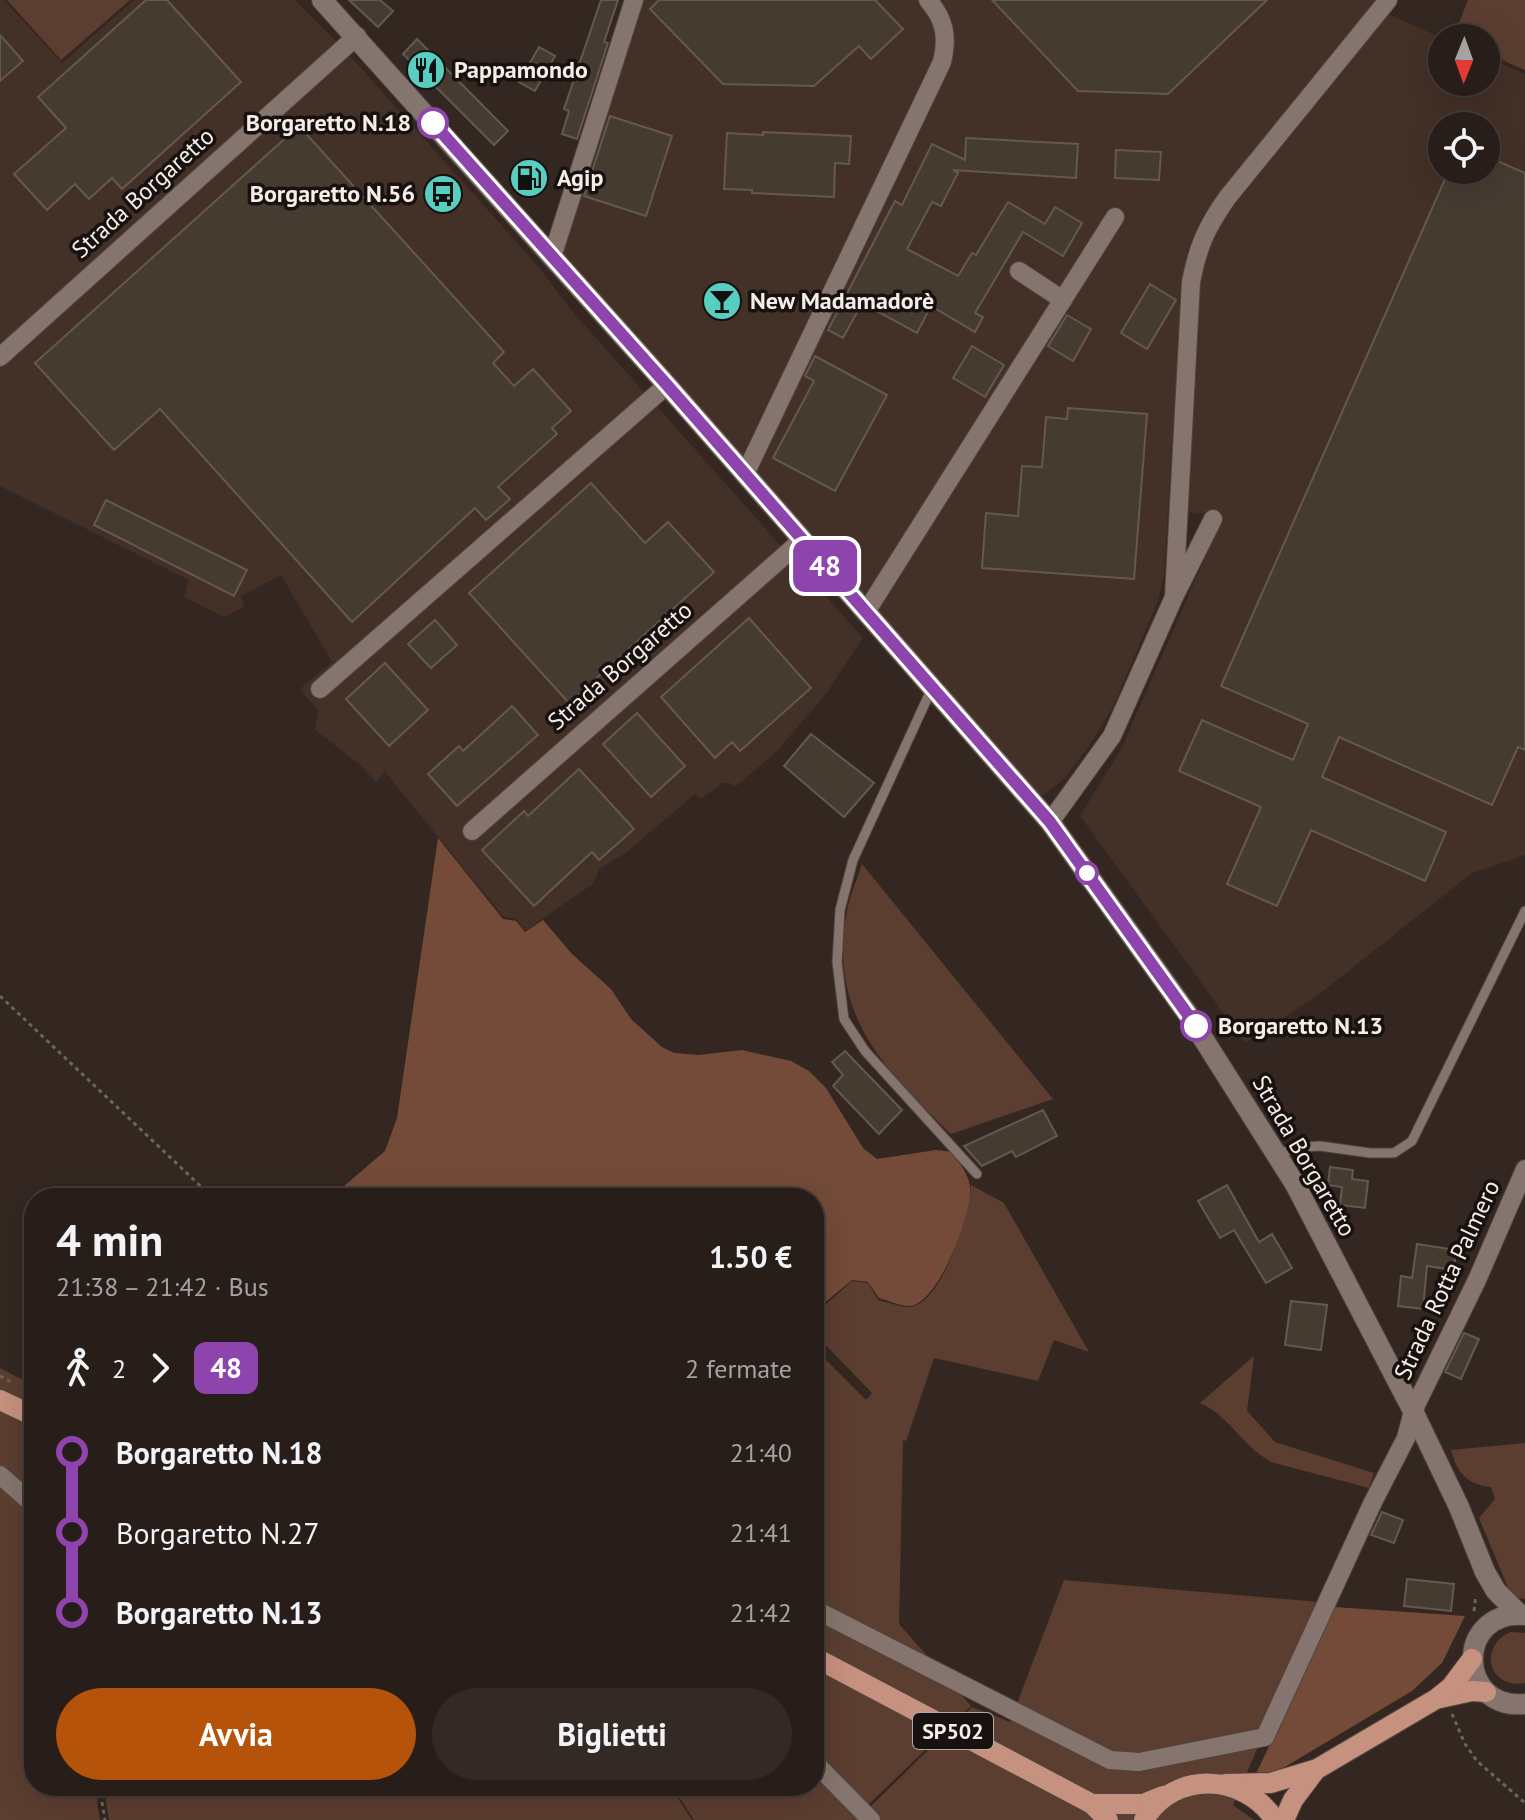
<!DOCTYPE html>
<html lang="it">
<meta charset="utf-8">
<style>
body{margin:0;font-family:"PT Sans",sans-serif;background:#332a26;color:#f1f3f6;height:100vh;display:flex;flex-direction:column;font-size:30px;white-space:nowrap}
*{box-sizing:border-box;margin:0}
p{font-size:26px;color:#a4a2a2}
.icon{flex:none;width:44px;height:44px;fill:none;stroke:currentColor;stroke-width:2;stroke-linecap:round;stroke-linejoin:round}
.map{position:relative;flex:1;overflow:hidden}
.side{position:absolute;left:24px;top:1188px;width:800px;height:608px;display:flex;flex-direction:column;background:#271d19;border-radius:32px;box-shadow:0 8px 32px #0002,0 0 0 2px #433b38}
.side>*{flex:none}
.badge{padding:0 16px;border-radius:12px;font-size:28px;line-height:52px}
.needle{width:52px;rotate:181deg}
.tools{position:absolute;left:1428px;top:24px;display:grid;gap:16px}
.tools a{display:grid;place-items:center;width:72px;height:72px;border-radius:50%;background:#271d19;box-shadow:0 8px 32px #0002,0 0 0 2px #433b38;font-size:40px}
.map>.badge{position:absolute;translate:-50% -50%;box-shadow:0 0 0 4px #fff}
.legs{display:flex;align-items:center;gap:12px;height:88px;padding:0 32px;font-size:26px}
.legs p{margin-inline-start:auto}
.head{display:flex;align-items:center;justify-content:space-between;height:136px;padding:0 32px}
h1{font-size:44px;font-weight:700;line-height:60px}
.action{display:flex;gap:16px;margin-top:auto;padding:16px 32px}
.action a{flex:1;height:92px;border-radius:48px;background:#b45309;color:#fff;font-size:32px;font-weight:700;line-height:92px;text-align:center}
.action a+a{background:#332a26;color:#f1f3f6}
ul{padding:0 32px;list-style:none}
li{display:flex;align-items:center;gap:28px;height:80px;font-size:30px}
li i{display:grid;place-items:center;width:12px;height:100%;margin:0 10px;background:currentColor}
li i::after{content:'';width:20px;height:20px;margin:-10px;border:6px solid;border-radius:50%;background:#271d19}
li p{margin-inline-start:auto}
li:first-child i{background:linear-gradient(#0000 50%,currentColor 0)}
li:last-child i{background:linear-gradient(currentColor 50%,#0000 0)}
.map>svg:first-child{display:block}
</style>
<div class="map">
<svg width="1525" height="1820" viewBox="0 0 1525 1820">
<rect width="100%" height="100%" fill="#342721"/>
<g fill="#433027" fill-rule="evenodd">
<path d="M0 0H4L62 63 134 0H295L343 48 537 265 572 311 863 638 826 694 776 752 735 787 730 783H722L701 799 695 794 627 852 599 869 594 883 525 931 516 919 503 916 385 772 376 782 358 763 315 730 318 711 300 689 332 662 281 575 241 596 244 607 224 617 184 597 189 580 0 486Z"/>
<path d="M643 0H1379L1200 220 1188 249 1183 275 1164 575 1158 601 1112 709 1089 746 1064 779 1041 797 559 251Z"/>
<path d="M1388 14 1442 38V82H1486V57L1525 74V855L1472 873 1322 992 1245 1043 1080 816 1121 749 1219 526 1205 514 1185 511 1199 284 1207 251 1217 227ZM1442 126H1486V170H1442Z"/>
</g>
<g fill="#5b3e30">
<path d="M7 0H130L61 60Z"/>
<path d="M1468 0H1525V70L1486 53V38H1453Z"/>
<path d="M862 864 1053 1099 951 1134C884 1070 827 1012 847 911 850 895 857 879 862 864Z"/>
<path d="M971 1185 1004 1203 1089 1352 1054 1340 1038 1381 934 1358 906 1441 903 1440 899 1624 971 1706 866 1807 814 1755V1348L866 1400 872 1393 814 1333V1304L824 1306 852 1281 868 1283 878 1300C887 1302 900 1307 909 1307 943 1305 969 1212 971 1185Z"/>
<path d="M1254 1356 1247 1411 1275 1442 1374 1473 1369 1488 1271 1462C1243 1446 1228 1415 1200 1403Z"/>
<path d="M0 1368 34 1386V1498L0 1468Z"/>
<path d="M1525 1443V1599L1512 1597 1479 1518 1495 1499 1491 1487C1468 1485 1457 1473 1451 1450Z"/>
<path d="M0 1482 34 1513V1786H99L97 1803 100 1820H0Z"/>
<path d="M1064 1580 1320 1602 1233 1805 1254 1820H879L868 1809 972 1707 1010 1722Z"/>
<path d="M1511 1632 1525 1633V1683C1489 1690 1477 1646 1511 1632Z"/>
<path d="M814 1771 862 1820H694L672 1786H814Z"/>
<path d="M107 1786H670L692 1820H109L106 1802Z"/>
</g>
<g fill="#734b38">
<path d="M438 838 503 919 516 921 525 932 543 920 572 954 611 989 631 1019 662 1047 674 1053 699 1055 742 1050 791 1061 809 1071 826 1088 863 1148 877 1159 936 1150 953 1152C959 1162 968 1174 970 1186 973 1212 939 1303 910 1306 901 1307 888 1300 879 1298L868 1282 852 1280 823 1304 814 1302V1198H330L385 1151 397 1118Z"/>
<path d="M1334 1607 1465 1616 1442 1663 1412 1691 1278 1771 1255 1776Z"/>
</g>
<g fill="#453b31" stroke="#64594e" stroke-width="2">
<path d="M146 0H167L241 82 122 189 112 178 89 199 75 184 47 210 14 174 66 128 38 97Z"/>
<path d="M349 0H380L393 11 378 27Z"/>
<path d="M601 0H618L604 42 608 43 577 139 562 134 569 111 564 109Z"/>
<path d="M659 0H875L903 29 871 59 859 46 814 86 723 84 650 9Z"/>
<path d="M992 0H1267L1168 94 1078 91Z"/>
<path d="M0 35 23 61 0 81Z"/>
<path d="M417 39 508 131 494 145 403 54Z"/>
<path d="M539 47 555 56 535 91 519 82Z"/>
<path d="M610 116 672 136 646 216 584 196Z"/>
<path d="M299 126 504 352 493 363 514 386 533 369 571 411 552 428 557 434 498 487 510 499 486 520 475 508 352 622 160 409 114 450 35 363Z"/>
<path d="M763 132 851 136 849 164 835 163 834 197 752 193V190L724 189 727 133 763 135Z"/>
<path d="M966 138 1078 144 1076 178 953 170 958 173 941 206 932 202 907 249 958 276 972 253 976 255 1008 202 1045 224 1055 207 1082 223 1063 256 1023 232 975 313 983 317 975 332 931 306 917 333 862 303 843 338 828 330 895 201 902 205 932 144 965 160Z"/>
<path d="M1116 150 1161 152 1159 180 1115 178Z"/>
<path d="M1486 156 1525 173V750L1518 747 1492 805 1339 737 1322 777 1446 832 1425 881 1311 830 1277 906 1227 884 1261 807 1179 771 1202 720 1293 760 1308 724 1221 686 1449 170H1486Z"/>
<path d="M1150 284 1176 300 1147 349 1121 333Z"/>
<path d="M1067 315 1091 329 1073 361 1048 346Z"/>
<path d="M972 346 1004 365 985 397 953 378Z"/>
<path d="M815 356 887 395 835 491 773 458 814 381 805 376Z"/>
<path d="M1068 408 1147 414 1134 579 982 568 986 513 1018 516 1022 466 1042 467 1046 417 1067 419Z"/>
<path d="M591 483 645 543 668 522 714 572 569 703 469 593Z"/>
<path d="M106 500 247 570 234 596 94 525Z"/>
<path d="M749 618 811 688 740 751 732 742 715 758 661 697Z"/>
<path d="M435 620 457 645 431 668 408 644Z"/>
<path d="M385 663 428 710 389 746 346 699Z"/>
<path d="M512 706 538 735 457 806 428 774 459 746 463 751Z"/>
<path d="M637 713 685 766 651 797 603 744Z"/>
<path d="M811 734 874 783 844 817 784 766Z"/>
<path d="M579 769 634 829 599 860 592 852 534 906 482 850 524 811 528 816Z"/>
<path d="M845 1051 902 1110 879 1134 833 1086 843 1075 832 1062Z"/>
<path d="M1043 1110 1057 1136 1016 1157 1012 1151 982 1166 964 1146Z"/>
<path d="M1330 1167 1353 1170 1352 1179 1368 1181 1365 1208 1340 1205 1342 1187 1328 1185Z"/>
<path d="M1227 1185 1259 1242 1272 1234 1292 1268 1266 1283 1234 1230 1220 1238 1198 1201Z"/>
<path d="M1417 1244 1456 1250 1454 1270 1427 1266 1423 1309 1398 1306 1401 1276 1412 1278Z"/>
<path d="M1291 1301 1327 1305 1321 1350 1285 1345Z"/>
<path d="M1464 1333 1479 1339 1461 1379 1445 1372Z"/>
<path d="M1382 1512 1403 1520 1394 1543 1371 1535Z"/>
<path d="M1407 1579 1454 1584 1451 1611 1404 1606Z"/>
</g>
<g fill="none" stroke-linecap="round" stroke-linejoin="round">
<g stroke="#504540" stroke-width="11">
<g id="service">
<path d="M932 688 853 860 840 910 837 962 844 1019 865 1051 977 1174"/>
<path d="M1276 1154 1303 1147 1320 1146 1370 1153H1394L1412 1141 1525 911"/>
</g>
</g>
<g stroke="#504540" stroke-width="20">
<g id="minor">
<path d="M552 257 634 0"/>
<path d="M1019 271 1063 300"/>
<path d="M0 357 357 36"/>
<path d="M745 474 942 62C948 37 945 20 928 0"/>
<path d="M1174 597 1191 282C1198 246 1206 228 1227 198L1388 0"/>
<path d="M866 612 1115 217"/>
<path d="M320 689 667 385"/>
<path d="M1050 822 1112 736 1174 597 1213 519"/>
<path d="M472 831 802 540"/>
<path d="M0 1475 34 1505"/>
<path d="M814 1609 1110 1760 1139 1762 1265 1737 1373 1502 1406 1438 1413 1411 1477 1280 1525 1169"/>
<path d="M814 1762 871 1820"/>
</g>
</g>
<g stroke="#504540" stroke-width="22">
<g id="tertiary">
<path d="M322 0 667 385 1050 822 1187 1013 1295 1184 1413 1411 1459 1507 1485 1572 1496 1591 1519 1614"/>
<path d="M1525 1615C1455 1609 1456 1710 1525 1704"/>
</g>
</g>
<g stroke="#504540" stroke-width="22">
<g id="primary">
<path d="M0 1400 34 1416"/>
<path d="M814 1657 1092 1804 1108 1820"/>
<path d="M1440 1698 1472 1691 1486 1692"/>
<path d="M1225 1784 1271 1783 1317 1769 1436 1699 1451 1687 1472 1659"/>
<path d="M1092 1804H1143L1163 1796"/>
<path d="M1144 1820C1174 1770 1244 1773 1275 1820"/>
<path d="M1284 1820 1293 1800 1314 1772"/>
</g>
</g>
<g stroke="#6e635d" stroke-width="3" stroke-dasharray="4 4" stroke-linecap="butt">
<path d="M0 996 213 1198"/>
<path d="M0 1376 11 1382"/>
<path d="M1474 1611 1476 1595"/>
<path d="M1452 1714 1465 1744 1477 1761 1525 1803"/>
<path d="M103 1786 102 1802 105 1820"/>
</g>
<use href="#service" stroke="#85756e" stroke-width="9"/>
<use href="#minor" stroke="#85756e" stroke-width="18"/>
<use href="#tertiary" stroke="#85756e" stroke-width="20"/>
<use href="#primary" stroke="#c6917e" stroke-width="20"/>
</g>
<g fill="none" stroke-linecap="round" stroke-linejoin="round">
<g stroke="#fff" stroke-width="18">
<path id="line-1" d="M433 123 667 385 1050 822 1196 1026"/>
</g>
<use href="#line-1" stroke="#8e44ad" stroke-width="12"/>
</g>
<defs>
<g id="restaurant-disc" transform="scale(2)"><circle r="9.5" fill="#58cec0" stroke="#17110f"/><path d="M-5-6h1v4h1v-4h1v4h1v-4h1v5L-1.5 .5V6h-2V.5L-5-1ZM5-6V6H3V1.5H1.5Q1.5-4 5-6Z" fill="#111"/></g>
<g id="fuel-disc" transform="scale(2)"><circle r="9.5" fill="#58cec0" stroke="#17110f"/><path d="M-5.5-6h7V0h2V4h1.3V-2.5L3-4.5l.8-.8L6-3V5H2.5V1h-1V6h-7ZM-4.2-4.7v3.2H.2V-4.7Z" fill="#111"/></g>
<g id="bus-disc" transform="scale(2)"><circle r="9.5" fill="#58cec0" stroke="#17110f"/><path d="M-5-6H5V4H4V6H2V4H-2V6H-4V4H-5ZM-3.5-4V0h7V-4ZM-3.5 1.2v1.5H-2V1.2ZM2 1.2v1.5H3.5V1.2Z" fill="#111"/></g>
<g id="bar-disc" transform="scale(2)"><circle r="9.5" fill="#58cec0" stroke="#17110f"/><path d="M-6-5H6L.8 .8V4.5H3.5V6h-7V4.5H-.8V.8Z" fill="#111"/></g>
</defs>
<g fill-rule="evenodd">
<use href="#restaurant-disc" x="426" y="70"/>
<use href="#fuel-disc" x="529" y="178"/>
<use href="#bus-disc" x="443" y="194"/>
<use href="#bar-disc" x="722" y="301"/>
</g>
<g fill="#fff" stroke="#8e44ad" stroke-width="4">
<circle cx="433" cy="123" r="14"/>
<circle cx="1087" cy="873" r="10"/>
<circle cx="1196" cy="1026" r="14"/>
</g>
<g text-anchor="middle" stroke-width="7" stroke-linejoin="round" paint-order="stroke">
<rect fill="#17110f" stroke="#b3aba8" stroke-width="2" x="913" y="1713" width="80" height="36" rx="6"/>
<g font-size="22" font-weight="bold" fill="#f6ede9">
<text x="953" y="1739">SP502</text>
</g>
<g font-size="24" font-weight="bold" fill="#f6ede9" stroke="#17110f" text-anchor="start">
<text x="454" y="78">Pappamondo</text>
<text x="557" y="186">Agip</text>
<text x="415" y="202" text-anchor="end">Borgaretto N.56</text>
<text x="750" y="309">New Madamadorè</text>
</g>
<g font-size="24" font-weight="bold" fill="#f6ede9" stroke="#17110f" text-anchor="end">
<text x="411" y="131">Borgaretto N.18</text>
<text x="1218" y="1034" text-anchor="start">Borgaretto N.13</text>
</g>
<g font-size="24" fill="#f6ede9" stroke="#17110f">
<text transform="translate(143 193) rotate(-42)" y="8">Strada Borgaretto</text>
<text transform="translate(620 666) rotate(-41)" y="8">Strada Borgaretto</text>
<text transform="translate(1304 1156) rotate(60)" y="8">Strada Borgaretto</text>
<text transform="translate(1447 1280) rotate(-65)" y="8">Strada Rotta Palmero</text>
</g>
</g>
</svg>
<div class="tools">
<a><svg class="needle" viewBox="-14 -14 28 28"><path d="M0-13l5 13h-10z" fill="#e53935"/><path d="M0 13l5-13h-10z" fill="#a4a2a2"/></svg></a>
<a><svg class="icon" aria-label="locate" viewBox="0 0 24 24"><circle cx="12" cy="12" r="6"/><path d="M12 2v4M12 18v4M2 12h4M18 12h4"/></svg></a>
</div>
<b class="badge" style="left:825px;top:566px;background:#8e44ad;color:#fff">48</b>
<section class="side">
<div class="head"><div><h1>4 min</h1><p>21:38 – 21:42 · Bus</p></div><b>1.50 €</b></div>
<div class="legs"><svg class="icon" aria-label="walk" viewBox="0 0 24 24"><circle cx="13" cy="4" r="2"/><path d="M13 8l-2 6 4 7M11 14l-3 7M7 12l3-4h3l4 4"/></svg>2<svg class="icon" aria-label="forward" viewBox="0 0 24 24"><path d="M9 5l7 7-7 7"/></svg><b class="badge" style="background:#8e44ad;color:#fff">48</b><p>2 fermate</p></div>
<ul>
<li><i style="color:#8e44ad"></i><b>Borgaretto N.18</b><p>21:40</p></li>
<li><i style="color:#8e44ad"></i><span>Borgaretto N.27</span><p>21:41</p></li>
<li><i style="color:#8e44ad"></i><b>Borgaretto N.13</b><p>21:42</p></li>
</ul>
<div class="action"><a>Avvia</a><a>Biglietti</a></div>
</section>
</div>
